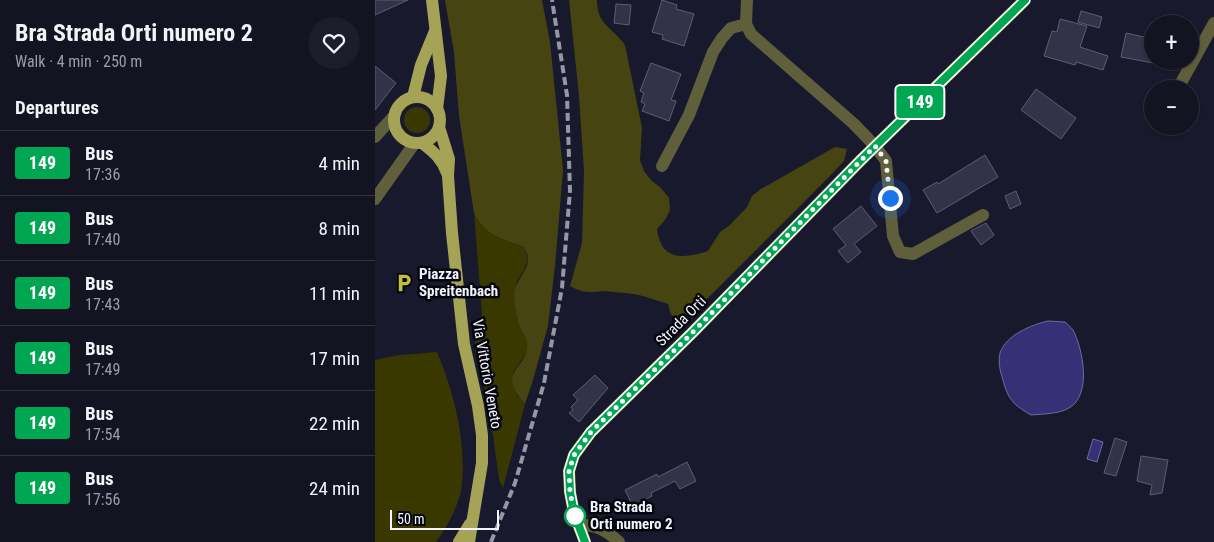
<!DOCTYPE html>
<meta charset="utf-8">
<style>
body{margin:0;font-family:"Roboto Condensed",sans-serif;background:#1c1c2a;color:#f1f3f6;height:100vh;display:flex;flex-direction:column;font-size:19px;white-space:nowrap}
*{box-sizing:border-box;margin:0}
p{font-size:16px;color:#9d9ea5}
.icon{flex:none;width:28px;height:28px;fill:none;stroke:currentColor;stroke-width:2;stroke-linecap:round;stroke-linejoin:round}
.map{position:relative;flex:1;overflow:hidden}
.side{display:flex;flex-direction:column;background:#131322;width:375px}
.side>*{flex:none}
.badge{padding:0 10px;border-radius:4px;font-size:18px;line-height:32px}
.tools{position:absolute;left:769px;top:15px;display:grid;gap:10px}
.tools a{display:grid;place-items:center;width:55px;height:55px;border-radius:50%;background:#131322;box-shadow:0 1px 4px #0004,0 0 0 1px #323240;font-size:25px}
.scale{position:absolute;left:15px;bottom:12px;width:109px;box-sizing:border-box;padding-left:5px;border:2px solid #f3f4ff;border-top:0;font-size:14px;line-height:18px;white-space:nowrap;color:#f3f4ff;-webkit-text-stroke:4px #05050d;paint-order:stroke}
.you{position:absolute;width:25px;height:25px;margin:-12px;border:4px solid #fff;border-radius:50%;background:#1a73e8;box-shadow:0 0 0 8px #1a73e833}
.map>.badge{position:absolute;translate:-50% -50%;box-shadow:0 0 0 2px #fff}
h2{padding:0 15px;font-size:19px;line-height:45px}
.round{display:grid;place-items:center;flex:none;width:52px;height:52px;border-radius:26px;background:#1c1c2a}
.head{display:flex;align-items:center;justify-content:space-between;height:85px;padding:0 15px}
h1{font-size:24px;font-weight:700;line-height:38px}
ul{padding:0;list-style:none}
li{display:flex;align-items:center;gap:15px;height:65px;padding:0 15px;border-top:1px solid #323240}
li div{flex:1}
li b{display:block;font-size:19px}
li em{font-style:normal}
li .badge{min-width:55px;font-weight:700;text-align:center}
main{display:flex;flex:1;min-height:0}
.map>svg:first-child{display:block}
</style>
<main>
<section class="side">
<div class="head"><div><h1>Bra Strada Orti numero 2</h1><p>Walk · 4 min · 250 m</p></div><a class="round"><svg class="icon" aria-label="heart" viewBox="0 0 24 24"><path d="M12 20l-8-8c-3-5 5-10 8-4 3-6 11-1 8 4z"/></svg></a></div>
<h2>Departures</h2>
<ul>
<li><span class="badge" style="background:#00a651;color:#fff">149</span><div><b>Bus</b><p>17:36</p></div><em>4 min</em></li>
<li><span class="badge" style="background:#00a651;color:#fff">149</span><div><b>Bus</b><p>17:40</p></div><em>8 min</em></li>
<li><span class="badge" style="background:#00a651;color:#fff">149</span><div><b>Bus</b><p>17:43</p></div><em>11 min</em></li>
<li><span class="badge" style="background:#00a651;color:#fff">149</span><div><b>Bus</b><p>17:49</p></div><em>17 min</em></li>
<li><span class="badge" style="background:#00a651;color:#fff">149</span><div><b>Bus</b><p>17:54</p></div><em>22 min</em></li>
<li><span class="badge" style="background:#00a651;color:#fff">149</span><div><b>Bus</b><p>17:56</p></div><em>24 min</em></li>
</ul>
</section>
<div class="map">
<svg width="839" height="542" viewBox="0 0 839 542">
<rect width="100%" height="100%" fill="#19192d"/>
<g fill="#393800">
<circle cx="42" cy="120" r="13"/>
<path d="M99 213C110 235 127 240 149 247L153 259 149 270 142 281 140 306 145 329 152 340V352L138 373 142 395 150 404 128 488 124 480 114 405 100 352V342L107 314Z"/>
<path d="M62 352C79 393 91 439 87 483 86 502 72 527 61 542H0V360L25 355Z"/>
</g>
<g fill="#464411">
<path d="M70 0H167L175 42 188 170 180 266 173 326 158 380 150 404C119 369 155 370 152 342 151 337 147 333 145 328 142 318 139 305 139 294 140 281 154 270 153 258 153 254 150 250 149 247 126 239 111 236 99 213L84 116 79 52Z"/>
<path d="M194 0H222C222 25 237 27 250 45L267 128 265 160 269 171 276 180 286 188 294 198 295 210 290 220 282 229C286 261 308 259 333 251L345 232 355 225 372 207 377 196 386 189 460 147 472 149 469 161 453 178 317 314 307 319 296 315 293 304C285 302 279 299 271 297 262 294 250 293 240 292 220 289 215 297 195 286L207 243 209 171 204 96Z"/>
</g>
<g fill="#363076" stroke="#6f6b9f">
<path d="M673 321 690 322C692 324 696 327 698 330 708 349 717 395 694 408 684 414 667 414 656 415 639 405 633 400 628 380 625 371 623 362 625 353 631 335 656 325 673 321Z"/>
<path d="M718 439 728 442 722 462 712 459Z"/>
</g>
<g fill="#323248" stroke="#5c5d75">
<path d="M0 0H33L0 15Z"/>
<path d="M287 0 302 5 301 9 319 14 309 46 287 39 288 35 277 32Z"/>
<path d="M241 4 256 5 254 25 239 23Z"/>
<path d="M706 11 727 17 724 28 703 22Z"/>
<path d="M685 19 712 26 705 47 733 56 728 70 701 62 700 65 669 56 677 31 682 32Z"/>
<path d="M751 33 778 39V63L746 57Z"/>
<path d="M276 63 306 74 296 100 301 101 294 121 267 111 270 104 266 102 269 93 265 91Z"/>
<path d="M0 66 21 83 0 110Z"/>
<path d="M661 89 701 118 686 139 646 110Z"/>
<path d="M610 155 623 177 562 213 548 190 562 182 563 184Z"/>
<path d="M641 191 646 204 635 209 630 196Z"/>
<path d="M486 206 502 226 479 244 486 252 473 263 463 251 471 245 458 229Z"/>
<path d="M611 223 619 235 606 245 596 231Z"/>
<path d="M220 375 233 388 204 422 194 413 198 410 196 407 203 400 198 395Z"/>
<path d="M740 438 752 442 741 476 729 473Z"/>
<path d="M766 456 793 460 787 493 775 495 777 485 762 481Z"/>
<path d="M312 462 321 481 305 489 300 481 276 493 277 496 258 506 250 490 282 474 283 477Z"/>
</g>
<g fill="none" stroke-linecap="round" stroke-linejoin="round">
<g stroke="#5f5f3b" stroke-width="12">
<path d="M372 0 371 24 376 34 479 124 500 146 511 161 518 236 525 252 538 254 608 215"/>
<path d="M807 81 839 23"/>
<path d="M0 137 18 117"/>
<path d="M287 166 314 115 338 52 347 38 356 28 371 24"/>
<path d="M0 199 39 144"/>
<path d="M204 525C221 524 232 531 244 542"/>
</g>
<g stroke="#a5a356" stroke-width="12">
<path d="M57 0 66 76 62 109"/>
<circle cx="42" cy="120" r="23"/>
<path d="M38 97 46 65 60 31"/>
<path d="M64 127 74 159 73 176 77 233 89 344 103 406 107 435V463L94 542"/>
<path d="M47 143C59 152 67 159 72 173"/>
<path d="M84 542 95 524"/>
<path d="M210 542 199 513 195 492 194 471 199 455 216 432 317 333 485 161 650 0"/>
</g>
<path stroke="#9697a6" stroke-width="4" stroke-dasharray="8 4" stroke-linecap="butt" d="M116 542 140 483 169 383 187 288 195 191 192 95 177 0"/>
</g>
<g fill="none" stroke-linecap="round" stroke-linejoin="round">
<g stroke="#fff" stroke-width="11">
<path id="line" d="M210 542 199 513 195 492 194 471 199 455 216 432 317 333 485 161 650 0"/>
</g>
<use href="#line" stroke="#00a651" stroke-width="8"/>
<path stroke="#f3f4ff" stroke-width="5" stroke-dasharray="0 9" d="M200 516 195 492 194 471 199 455 216 432 317 333 500 146 511 161 515 198"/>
</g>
<defs>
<g id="parking-bare" transform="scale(1.5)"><path d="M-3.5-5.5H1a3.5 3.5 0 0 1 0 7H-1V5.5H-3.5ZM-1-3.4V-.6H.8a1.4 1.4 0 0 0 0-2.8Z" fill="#c1bd40" stroke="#05050d" stroke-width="2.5" paint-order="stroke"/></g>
</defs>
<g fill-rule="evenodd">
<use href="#parking-bare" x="29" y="283"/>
</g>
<circle fill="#fff" stroke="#00a651" stroke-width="2.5" cx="200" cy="516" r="10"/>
<g text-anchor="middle" stroke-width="5" stroke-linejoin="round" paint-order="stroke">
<g font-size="15" font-weight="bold" fill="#f3f4ff" stroke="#05050d" text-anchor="start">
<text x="44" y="279">Piazza<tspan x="44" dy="17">Spreitenbach</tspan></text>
</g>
<g font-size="15" fill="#f3f4ff" stroke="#05050d">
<text transform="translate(306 321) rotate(-45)" y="5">Strada Orti</text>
<text transform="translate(112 374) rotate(80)" y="5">Via Vittorio Veneto</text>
</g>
<g font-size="15" font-weight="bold" fill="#f3f4ff" stroke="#05050d" text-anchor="start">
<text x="215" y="512">Bra Strada<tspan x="215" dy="17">Orti numero 2</tspan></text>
</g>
</g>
</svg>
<div class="tools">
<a>+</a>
<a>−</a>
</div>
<div class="scale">50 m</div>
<div class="you" style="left:515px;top:198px"></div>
<b class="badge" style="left:545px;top:102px;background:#00a651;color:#fff">149</b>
</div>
</main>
